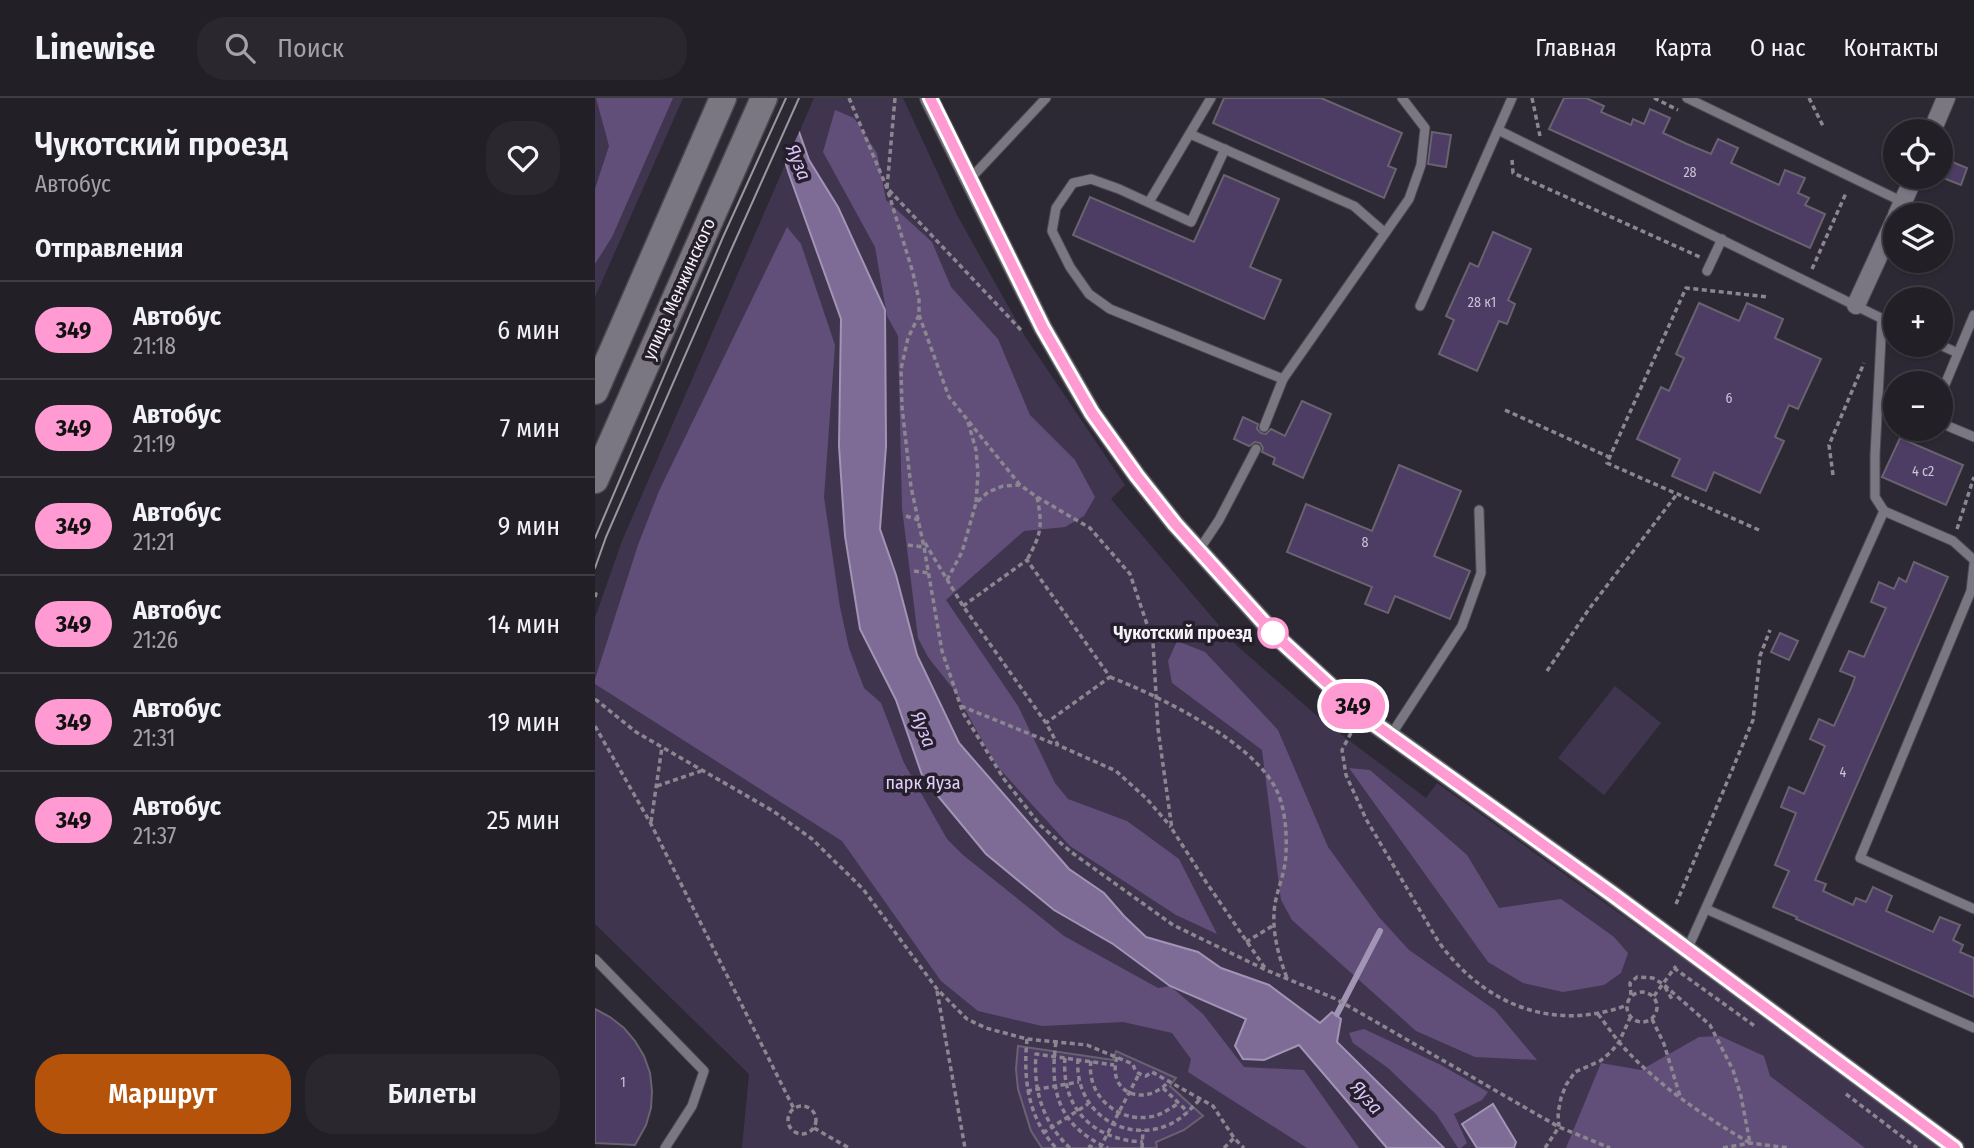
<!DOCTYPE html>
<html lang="ru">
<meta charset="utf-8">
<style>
body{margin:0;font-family:"Fira Sans Condensed",sans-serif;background:#2a272f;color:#f1f3f6;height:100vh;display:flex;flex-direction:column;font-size:26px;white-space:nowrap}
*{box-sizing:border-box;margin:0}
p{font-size:23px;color:#a2a2a7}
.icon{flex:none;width:38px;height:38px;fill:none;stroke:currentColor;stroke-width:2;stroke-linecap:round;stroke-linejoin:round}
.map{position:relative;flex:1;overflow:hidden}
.details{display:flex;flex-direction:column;background:#221f27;width:595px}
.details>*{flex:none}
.badge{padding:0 14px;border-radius:23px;font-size:24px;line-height:46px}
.buttons{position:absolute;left:1288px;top:21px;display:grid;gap:14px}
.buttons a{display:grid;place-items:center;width:70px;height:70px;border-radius:50%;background:#221f27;box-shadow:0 2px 5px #0004,0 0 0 2px #3f3d44;font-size:35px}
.map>.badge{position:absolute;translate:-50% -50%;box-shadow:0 0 0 4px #fff}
h2{padding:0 35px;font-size:26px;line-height:63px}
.round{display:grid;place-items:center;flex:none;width:74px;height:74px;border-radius:28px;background:#2a272f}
.head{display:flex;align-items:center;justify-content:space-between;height:119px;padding:0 35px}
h1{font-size:33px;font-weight:600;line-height:52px}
.button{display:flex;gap:14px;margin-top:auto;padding:14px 35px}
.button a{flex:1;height:80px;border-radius:28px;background:#b45309;color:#fff;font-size:28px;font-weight:600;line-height:80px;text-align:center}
.button a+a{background:#2a272f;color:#f1f3f6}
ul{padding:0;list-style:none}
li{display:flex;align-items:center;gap:21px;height:98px;padding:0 35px;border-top:2px solid #3f3d44}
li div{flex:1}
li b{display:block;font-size:26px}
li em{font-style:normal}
li .badge{min-width:77px;font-weight:700;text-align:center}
header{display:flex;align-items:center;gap:42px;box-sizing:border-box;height:98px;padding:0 35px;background:#221f27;border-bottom:2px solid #3f3d44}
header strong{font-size:33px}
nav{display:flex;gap:38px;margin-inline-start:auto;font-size:24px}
.search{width:490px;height:63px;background:#2a272f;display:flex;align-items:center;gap:18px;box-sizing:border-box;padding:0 24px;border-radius:28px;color:#a2a2a7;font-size:26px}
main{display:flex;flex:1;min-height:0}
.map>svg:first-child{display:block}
</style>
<header>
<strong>Linewise</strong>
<div class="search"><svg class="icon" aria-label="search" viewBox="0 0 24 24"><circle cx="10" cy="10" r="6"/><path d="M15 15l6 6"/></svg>Поиск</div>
<nav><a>Главная</a><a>Карта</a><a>О нас</a><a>Контакты</a></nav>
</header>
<main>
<section class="details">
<div class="head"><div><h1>Чукотский проезд</h1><p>Автобус</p></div><a class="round"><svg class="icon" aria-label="heart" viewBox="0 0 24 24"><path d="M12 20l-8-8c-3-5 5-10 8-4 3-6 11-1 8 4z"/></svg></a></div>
<h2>Отправления</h2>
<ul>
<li><span class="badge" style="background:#ff9ad2;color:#111">349</span><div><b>Автобус</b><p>21:18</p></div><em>6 мин</em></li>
<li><span class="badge" style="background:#ff9ad2;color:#111">349</span><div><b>Автобус</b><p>21:19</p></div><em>7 мин</em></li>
<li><span class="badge" style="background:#ff9ad2;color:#111">349</span><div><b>Автобус</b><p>21:21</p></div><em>9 мин</em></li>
<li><span class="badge" style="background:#ff9ad2;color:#111">349</span><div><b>Автобус</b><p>21:26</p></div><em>14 мин</em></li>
<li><span class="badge" style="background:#ff9ad2;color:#111">349</span><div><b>Автобус</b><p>21:31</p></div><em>19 мин</em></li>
<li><span class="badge" style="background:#ff9ad2;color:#111">349</span><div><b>Автобус</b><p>21:37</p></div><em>25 мин</em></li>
</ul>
<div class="button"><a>Маршрут</a><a>Билеты</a></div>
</section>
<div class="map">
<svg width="1379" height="1050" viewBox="0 0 1379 1050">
<rect width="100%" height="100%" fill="#2d2934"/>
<g fill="#40354f">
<path d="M0 0H88L0 199Z"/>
<path d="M219 0H308L362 117 431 240 530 387 516 401 640 546 728 623 831 700 842 685 1087 860 1345 1050H147L154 976 0 826V520L27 443Z"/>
<path d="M1020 588 1066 625 1009 697 963 660Z"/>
</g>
<g fill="#614f79">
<path d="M1 0H78L17 139 0 166V91L14 48Z"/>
<path d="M240 12 259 20 282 55 291 102 337 144 356 189 403 241 435 317 480 362 500 399 489 418 470 429 429 433 351 502 423 608 460 685 473 701 532 723 584 761 622 836 581 817 475 748 401 667 359 592 333 559 323 540 307 410 303 238 292 218 280 149 228 54Z"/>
<path d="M192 129 206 146 240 247 229 399 245 509 254 550 269 590 286 605 309 665 352 741 368 757 469 838 563 890 575 888 608 916 649 969 709 972 764 1050H712L593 974 596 961 577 935 528 924 447 928 383 913 346 883 247 743 0 586V581L43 447 64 393Z"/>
<path d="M582 543 610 554 683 632 733 749 784 819 814 852 900 912 942 962 880 959 821 933 697 822 686 802 667 652 577 585 573 563Z"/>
<path d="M754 670 775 672 872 757 904 810 966 801 1019 839 1033 855 1026 875 1009 887 968 894 928 885 893 864Z"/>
<path d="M769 931 846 967 893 994 887 1002 859 1016 872 1045 866 1050H863L841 1016 793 970 758 945 754 935Z"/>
<path d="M1125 938 1169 958 1175 978 1270 1050H971L1006 965 1046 972 1104 939Z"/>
</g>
<g fill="#7e6c97" stroke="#a194b4" stroke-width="2">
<path d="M170 0H192L214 62 243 109 290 212 291 348 285 431 301 477 322 557 364 645 474 771 509 795 529 818 551 839 603 854 626 870 674 887 725 925 737 914 746 921 742 944 849 1050H792L704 947 669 962 648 961 640 948 651 921 575 888 518 846 459 812 391 756 328 680 301 602 265 531 250 438 244 348 246 221 194 76Z"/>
<path d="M898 1006 921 1044 919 1050H882L867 1026Z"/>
</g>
<path fill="#2d2934" d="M167 0H195L206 30 188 69Z"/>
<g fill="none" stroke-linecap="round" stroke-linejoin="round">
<path stroke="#a194b4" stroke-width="6" d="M742 916 785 833"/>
</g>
<g fill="#4d3c63" stroke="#68636f" stroke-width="2">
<path d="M629 0H726L807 35 793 68 801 71 789 100 618 25Z"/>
<path d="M969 0H991L1009 8 1006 14 1036 27 1038 21 1049 26 1055 11 1075 20 1068 35 1092 46 1116 56 1123 41 1143 50 1136 65 1184 87 1190 72 1210 80 1203 95 1214 100 1210 107 1230 116 1215 150 954 31Z"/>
<path d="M837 34 856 37 851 69 833 66Z"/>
<path d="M1355 63 1372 70 1366 87 1348 80Z"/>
<path d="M629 77 684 101 655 169 686 182 669 221 478 137 495 99 599 144Z"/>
<path d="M898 134 936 151 913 202 920 206 912 226 904 223 882 273 844 256 859 222 851 218 875 165 883 169Z"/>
<path d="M1104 205 1144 223 1152 205 1188 221 1180 240 1226 261 1203 311 1194 307 1180 339 1189 343 1165 395 1119 374 1111 393 1077 378 1085 361 1042 341 1066 289 1074 293 1089 260 1081 256Z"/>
<path d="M707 303 736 316 708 380 678 366 680 360 667 354 668 350 665 345 660 344 654 348 639 341 648 319 663 326 662 331 666 335 671 336 676 331 690 338Z"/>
<path d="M1305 340 1368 367 1351 407 1287 379Z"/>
<path d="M804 367 866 393 839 458 875 473 855 521 800 498 793 515 770 506 777 489 692 454 711 406 777 433Z"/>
<path d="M1319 464 1353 479 1220 782 1231 786 1228 793 1258 807 1261 800 1271 804 1278 789 1297 798 1291 813 1338 834 1345 819 1365 827 1358 842 1368 847 1365 854 1379 860V899L1201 821 1202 819 1178 809 1194 773 1180 767 1201 715 1186 709 1194 689 1209 696 1230 648 1215 641 1224 621 1239 628 1256 590 1260 579 1245 573 1254 553 1269 559 1280 534 1291 510 1276 504 1284 484 1299 491 1304 480 1311 484Z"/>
<path d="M1185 535 1203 543 1194 562 1176 554Z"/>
<path d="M0 911 15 919 29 930 40 943 49 958 55 975 57 993 56 1010 51 1027 40 1047 0 1045Z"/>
<path d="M423 948 518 962 521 953 581 980 575 988 608 1018 589 1032 561 1044 562 1050H447L436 1033 423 991 421 971Z"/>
</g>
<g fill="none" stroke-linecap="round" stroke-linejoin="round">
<g stroke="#4b4850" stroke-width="11">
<g id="lane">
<path d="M1092 0 1308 104"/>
<path d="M903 32 1300 227"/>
<path d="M595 36 759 108 790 135"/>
<path d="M630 51 596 124 524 91 496 81 478 85 461 110 457 133 475 169 494 196 515 211 688 281"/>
<path d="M375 81 451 0"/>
<path d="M554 104 616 0"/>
<path d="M1112 173 1127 141"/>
<path d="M825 208 917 0"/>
<path d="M1287 221 1280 357V399L1289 413 1358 443 1379 462"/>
<path d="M1345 247 1363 255"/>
<path d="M1346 296 1379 217"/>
<path d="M1346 320 1348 326 1379 339"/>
<path d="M669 329 688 281 814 101 826 67 830 30 807 0"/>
<path d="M604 452 624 422 661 351"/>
<path d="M1379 466 1376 493 1265 760 1379 811"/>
<path d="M796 637 867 528 886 475 884 412"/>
<path d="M1111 811 1379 930"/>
<path d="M1092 852 1289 413"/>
<path d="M0 861 109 973 97 1008 70 1050"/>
</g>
</g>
<g stroke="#4b4850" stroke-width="20">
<g id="street">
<path d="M334 0 448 230 497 315 542 378 580 426 682 539 767 617 1017 796 1360 1050"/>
<path d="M1337 33 1351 0"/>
<path d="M1302 117 1319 79"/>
<path d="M1261 207 1300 122"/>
</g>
</g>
<g stroke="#4b4850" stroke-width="29">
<g id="secondary">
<path d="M0 293 128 0"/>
<path d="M0 382 169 0"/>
</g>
</g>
<g stroke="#8b8791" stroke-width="3.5" stroke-dasharray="5 3.5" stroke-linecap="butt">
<path d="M254 0 292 90 318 175 324 202V217L313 240 306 271 307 309 316 389 329 449 347 553 368 615 409 681 445 727 476 754 578 827 671 872 741 901 964 1029 1015 1050"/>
<path d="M300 0 292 90 426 232"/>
<path d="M937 0 945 38"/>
<path d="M1059 0 1083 12"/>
<path d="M1214 0 1228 28"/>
<path d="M917 62 918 75 1105 159"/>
<path d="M1217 171 1251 95 1250 94"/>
<path d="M324 217 354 299 425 387"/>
<path d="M910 312 1014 359"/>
<path d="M373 324 381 352 383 375 381 405"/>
<path d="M1238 377 1234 347 1269 265"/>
<path d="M442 399 495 430 535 476 558 544 563 631 577 731 611 784 670 870"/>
<path d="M311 418 324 422"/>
<path d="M1362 431 1379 379"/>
<path d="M1164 432 1012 365 1091 190 1173 199"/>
<path d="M330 445 368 508 451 625 463 647 521 673 552 701 576 729"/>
<path d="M313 447 329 449"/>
<path d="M319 473 334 475"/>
<path d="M352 482 367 454 381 405 393 394 408 388 425 387 442 399C448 429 446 436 432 462"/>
<path d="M0 495 1 496 0 499"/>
<path d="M368 508 432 462 515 579 451 625"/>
<path d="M952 573 994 511 1082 396"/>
<path d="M515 579C564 598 657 643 681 691 690 709 692 734 691 754 691 772 683 789 680 806 676 831 683 857 692 880"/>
<path d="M0 601 41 634 178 713 217 741 268 791 342 891 372 921 391 930 432 941 492 947 538 966C540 974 543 976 551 978L557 974 618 1008 639 1040 649 1050"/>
<path d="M366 608 462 647"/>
<path d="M0 628 56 726 199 1011"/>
<path d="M756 635 747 652 751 677 771 721 843 843C888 906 956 934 1030 908"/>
<path d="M62 688 106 673"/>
<path d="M56 724 67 649"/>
<path d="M1081 806 1158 622 1165 558 1175 532"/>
<path d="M651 844 679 827"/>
<path d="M1079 870 1161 929"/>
<path d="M1070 889 1078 903"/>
<path d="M342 893 370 1050"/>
<circle cx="1047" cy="909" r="15"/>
<path d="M1036 897 1035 885 1042 879 1058 880 1068 886 1115 927 1138 972 1146 998 1155 1045"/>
<path d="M1059 898 1081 868"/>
<path d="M1003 916C1013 929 1022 943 1033 954 1068 991 1112 1020 1155 1045"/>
<path d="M1057 921 1069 946 1085 998"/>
<path d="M432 941C428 981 433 1020 461 1050"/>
<path d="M461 944C454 994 464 1028 513 1050"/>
<path d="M522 959C511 996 551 1010 574 983"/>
<path d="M470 960C466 1010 498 1042 548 1044"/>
<path d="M483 961C479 1010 524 1045 571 1028 586 1022 596 1011 606 1000"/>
<path d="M496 963C491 996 521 1024 554 1019 565 1018 574 1011 584 1005"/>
<path d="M568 990 593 1014"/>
<path d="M432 993 484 984"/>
<path d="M1251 996 1322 1050"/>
<circle cx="207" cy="1022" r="14"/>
<path d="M219 1030 254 1050"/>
<path d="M448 1035 493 1006"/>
<path d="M475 1050C448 1025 438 992 441 956L519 967"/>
<path d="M494 1050 495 1048 499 1050"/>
<path d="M505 1050 544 976"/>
<path d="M547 1050 548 1032"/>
<path d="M629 1050 639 1040"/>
<path d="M950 1050 964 1029 963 1015 966 1000 971 987 980 974 1005 963 1016 954 1024 944 1035 920"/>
<path d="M1128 1050 1155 1045 1194 1050"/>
</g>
<use href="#lane" stroke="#7a7682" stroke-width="9"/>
<use href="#street" stroke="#7a7682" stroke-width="18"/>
<use href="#secondary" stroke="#7a7682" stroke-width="26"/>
<g stroke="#9a97a0" stroke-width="2">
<path d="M0 440 128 139 191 0"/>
<path d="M0 470 11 439 136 152 204 0"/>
</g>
</g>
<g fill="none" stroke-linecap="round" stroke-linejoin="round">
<g stroke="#fff" stroke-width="16">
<path id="line" d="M335 0 448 230 497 315 542 378 580 426 682 539 767 617 1017 796 1360 1050"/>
</g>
<use href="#line" stroke="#ff9ad2" stroke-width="10"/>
</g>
<circle fill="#fff" stroke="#ff9ad2" stroke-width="3.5" cx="678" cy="535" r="14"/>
<g text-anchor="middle" stroke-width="7" stroke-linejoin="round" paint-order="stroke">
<g font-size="14" fill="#cac4d4">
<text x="1095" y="79">28</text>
<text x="887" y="209">28 к1</text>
<text x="1134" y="305">6</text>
<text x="1328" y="378">4 с2</text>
<text x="770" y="449">8</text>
<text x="1248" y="679">4</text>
<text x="28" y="989">1</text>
</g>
<g font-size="18" fill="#f4f1f9" stroke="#241f2a">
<text transform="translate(84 191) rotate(-66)" y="6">улица Менжинского</text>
</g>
<g font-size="18" font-weight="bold" fill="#f4f1f9" stroke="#241f2a" text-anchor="end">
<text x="657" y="541">Чукотский проезд</text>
</g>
<g font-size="18" fill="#e1d0fa" stroke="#241f2a">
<text x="328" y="691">парк Яуза</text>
</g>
<g font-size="19" font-style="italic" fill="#dcc5fc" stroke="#241f2a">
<text transform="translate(204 64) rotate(68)" y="7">Яуза</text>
<text transform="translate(329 631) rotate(68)" y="7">Яуза</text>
<text transform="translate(772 999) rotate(49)" y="7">Яуза</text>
</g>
</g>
</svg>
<div class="buttons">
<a><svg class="icon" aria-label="locate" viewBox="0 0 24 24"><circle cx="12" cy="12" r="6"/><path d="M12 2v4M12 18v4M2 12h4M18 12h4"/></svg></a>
<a><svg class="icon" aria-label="layers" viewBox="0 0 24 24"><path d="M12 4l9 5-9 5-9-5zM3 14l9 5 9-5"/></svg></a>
<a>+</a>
<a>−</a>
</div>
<b class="badge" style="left:758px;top:608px;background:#ff9ad2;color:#111">349</b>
</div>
</main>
